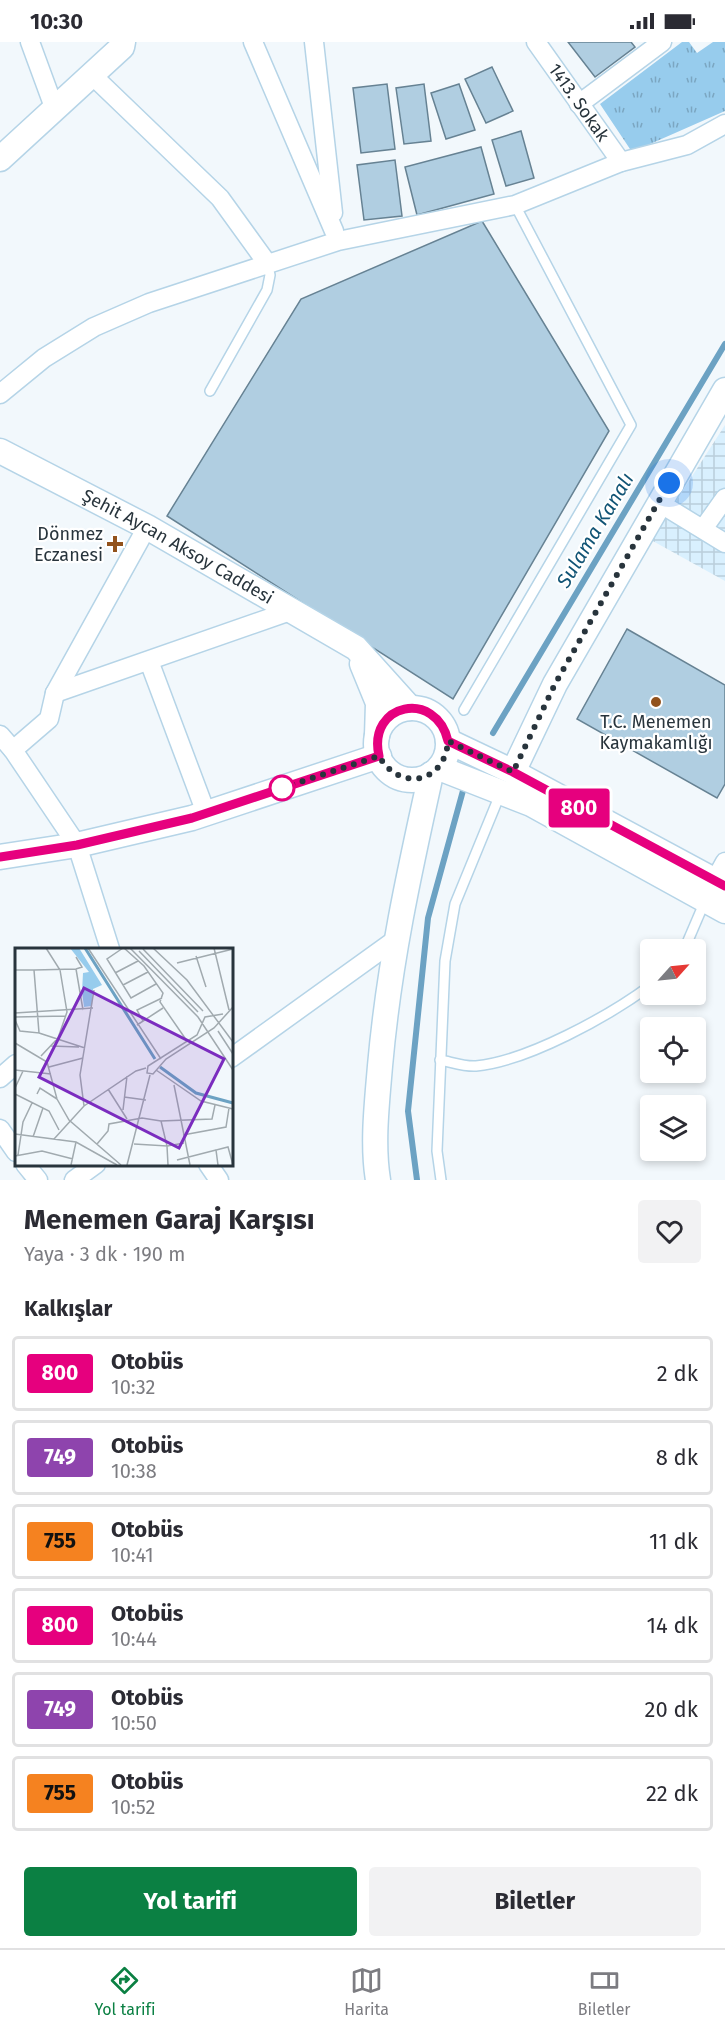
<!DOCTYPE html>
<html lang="tr">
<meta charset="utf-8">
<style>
body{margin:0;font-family:"Fira Sans",sans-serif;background:#f2f2f3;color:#2b2b33;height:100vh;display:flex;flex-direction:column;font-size:22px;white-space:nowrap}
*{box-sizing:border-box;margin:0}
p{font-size:20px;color:#7c7c81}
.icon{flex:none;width:33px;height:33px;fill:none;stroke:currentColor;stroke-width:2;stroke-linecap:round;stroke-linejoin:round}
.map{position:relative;height:1138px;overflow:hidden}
.sheet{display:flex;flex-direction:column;background:#fff;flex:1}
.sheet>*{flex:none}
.badge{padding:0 12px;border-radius:4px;font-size:21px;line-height:39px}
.needle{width:39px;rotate:63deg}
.buttons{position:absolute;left:640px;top:897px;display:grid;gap:12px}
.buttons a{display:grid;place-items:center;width:66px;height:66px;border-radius:6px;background:#fff;box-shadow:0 3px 9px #0003;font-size:30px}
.you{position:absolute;width:30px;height:30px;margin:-15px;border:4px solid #fff;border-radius:50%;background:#1a73e8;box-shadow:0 0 0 9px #1a73e833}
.map>.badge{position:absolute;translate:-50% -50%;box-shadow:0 0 0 3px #fff}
h2{padding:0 24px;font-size:22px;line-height:54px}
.round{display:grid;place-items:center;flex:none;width:63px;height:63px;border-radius:6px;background:#f2f2f3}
.headline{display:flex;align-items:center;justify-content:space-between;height:102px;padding:0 24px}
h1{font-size:28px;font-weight:700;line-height:45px}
.action{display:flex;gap:12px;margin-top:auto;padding:12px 24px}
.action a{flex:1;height:69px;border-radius:6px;background:#0b8043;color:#fff;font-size:24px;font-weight:700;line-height:69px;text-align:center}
.action a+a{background:#f2f2f3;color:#2b2b33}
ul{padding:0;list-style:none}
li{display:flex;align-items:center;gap:18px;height:75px;margin:0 12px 9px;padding:0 12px;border:3px solid #e1e1e2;border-radius:6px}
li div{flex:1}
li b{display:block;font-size:22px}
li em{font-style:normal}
li .badge{min-width:66px;font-weight:700;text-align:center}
.status{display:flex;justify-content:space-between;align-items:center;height:42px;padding:0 30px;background:#fff;direction:ltr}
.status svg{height:16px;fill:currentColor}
.menu{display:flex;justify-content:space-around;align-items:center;height:84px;border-top:2px solid #e1e1e2;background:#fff;font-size:16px;color:#7c7c81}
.menu a{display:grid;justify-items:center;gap:3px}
.menu .on{color:#0b8043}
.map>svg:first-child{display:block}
</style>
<div class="status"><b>10:30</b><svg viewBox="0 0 49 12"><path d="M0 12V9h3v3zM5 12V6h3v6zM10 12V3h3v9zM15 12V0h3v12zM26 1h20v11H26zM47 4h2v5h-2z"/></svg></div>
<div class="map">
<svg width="725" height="1138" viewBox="0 0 725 1138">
<defs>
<pattern id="industrial-grid" width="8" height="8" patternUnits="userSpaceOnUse" patternTransform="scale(1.5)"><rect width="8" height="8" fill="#d9f0fe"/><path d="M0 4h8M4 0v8" fill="none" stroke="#bacedb"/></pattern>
<pattern id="grass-tufts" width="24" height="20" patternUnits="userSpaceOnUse" patternTransform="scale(1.5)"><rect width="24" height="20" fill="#97cced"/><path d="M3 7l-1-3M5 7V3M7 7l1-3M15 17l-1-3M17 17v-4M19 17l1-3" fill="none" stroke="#7ba6c1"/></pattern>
</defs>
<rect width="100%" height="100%" fill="#f2f8fc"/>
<path fill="url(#industrial-grid)" d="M725 383V539L651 498Z"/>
<path fill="url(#grass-tufts)" d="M682 0H689L697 11 713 0H725V69L632 110 600 62Z"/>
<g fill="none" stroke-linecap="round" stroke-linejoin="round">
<g stroke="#6ca2c3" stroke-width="6">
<path d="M493 691 725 302"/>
<path d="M417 1138 408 1069 428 876 464 745"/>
</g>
</g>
<g fill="#b0cee1" stroke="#668293" stroke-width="1.5">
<path d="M568 0H631L635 5 595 35Z"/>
<path d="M492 25 513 69 486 81 465 37Z"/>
<path d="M387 42 395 107 361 111 353 46Z"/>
<path d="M424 42 431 99 404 102 396 46Z"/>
<path d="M459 42 475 88 446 97 431 51Z"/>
<path d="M521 89 534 136 506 144 492 98Z"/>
<path d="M481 105 494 152 417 173 405 125Z"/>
<path d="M395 118 402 174 364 178 357 123Z"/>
<path d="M482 179 609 389 453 657 167 474 301 257Z"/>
<path d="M627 587 725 643V742L717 756 577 677Z"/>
</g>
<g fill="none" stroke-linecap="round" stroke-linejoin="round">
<g stroke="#b5d4e7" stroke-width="12">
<g id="service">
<path d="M210 349 267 248 270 233 267 221"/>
<path d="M464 668 631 383 515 163"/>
<path d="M684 908 705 859"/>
<path d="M440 1018C451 1020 465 1025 476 1024 528 1019 609 974 651 943"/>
<path d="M441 1138 437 1109 445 919 455 862 501 750"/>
</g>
</g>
<g stroke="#b5d4e7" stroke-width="21">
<g id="minor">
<path d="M30 0 55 68"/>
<path d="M253 0 334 189"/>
<path d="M314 0 333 171"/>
<path id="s1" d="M536 0 621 120"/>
<path d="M92 33 220 156 267 221"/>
<path d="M579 62 662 0"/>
<path d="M0 352 44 316 94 285 149 261 338 199 515 163 621 120 687 103 725 82"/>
<path d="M658 460 725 501"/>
<path d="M703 487 725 456"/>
<path d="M149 619 206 771"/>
<path d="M55 651 293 568"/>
<path d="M0 693 13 708 77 803 110 907"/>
<path d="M13 708 49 677 55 651 147 485"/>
<path d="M715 838 725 820"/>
<path d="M231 1016 395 898"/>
<path d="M0 1036 16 1022"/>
<path d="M0 1087 16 1110"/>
<path d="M25 1122 38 1138"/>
<path d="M208 1122 219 1138"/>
<path d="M74 1138 96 1122"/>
</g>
</g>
<g stroke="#b5d4e7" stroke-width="27">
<g id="tertiary">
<path d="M0 117 122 5 123 0"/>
<path id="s2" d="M0 409 147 485 356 606 410 666"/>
<path d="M362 622 378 661 377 694"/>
<circle cx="412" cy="702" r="36"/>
<path d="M448 699 513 730 725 844"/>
<path d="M439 726 531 762 725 869"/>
<path d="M513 730 555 642 725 348"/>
<path d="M0 815 77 803 192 776 379 714"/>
<path d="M378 1138C372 1101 377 1061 380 1024 389 922 409 831 431 732"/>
</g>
</g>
<use href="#service" stroke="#fff" stroke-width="9"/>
<use href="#minor" stroke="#fff" stroke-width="18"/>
<use href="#tertiary" stroke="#fff" stroke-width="24"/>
</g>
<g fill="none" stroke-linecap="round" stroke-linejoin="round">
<g stroke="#fff" stroke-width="14">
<path id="line" d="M0 815 77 803 192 776 379 714C367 661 436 647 448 699L513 730 725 844"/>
</g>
<use href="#line" stroke="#e6007e" stroke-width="9"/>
<path stroke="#28343c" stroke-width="6" stroke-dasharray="0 10.8" d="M282 746 379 714C399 750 445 742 448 699L513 730 555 642 669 441"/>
</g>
<g fill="#92521c" stroke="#fff" stroke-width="2">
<path d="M112 493h6v6h6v6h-6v6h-6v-6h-6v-6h6z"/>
<circle cx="656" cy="660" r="6"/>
</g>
<circle fill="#fff" stroke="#e6007e" stroke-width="3" cx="282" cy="746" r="12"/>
<g text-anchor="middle" stroke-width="4.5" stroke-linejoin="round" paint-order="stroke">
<g font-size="18" fill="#28343c" stroke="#fff">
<text dy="6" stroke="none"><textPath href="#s1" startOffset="74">1413. Sokak</textPath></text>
<text dy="6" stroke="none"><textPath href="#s2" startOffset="202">Şehit Aycan Aksoy Caddesi</textPath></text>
</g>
<g font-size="18" fill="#28343c" stroke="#fff" text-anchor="end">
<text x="103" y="498">Dönmez<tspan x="103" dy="21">Eczanesi</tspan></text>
<text x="656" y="686" text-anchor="middle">T.C. Menemen<tspan x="656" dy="21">Kaymakamlığı</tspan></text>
</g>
<g font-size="20" font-style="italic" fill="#115475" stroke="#fff">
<text transform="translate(595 488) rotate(-59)" y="7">Sulama Kanalı</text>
</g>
</g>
<g transform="translate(15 906)">
<rect width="218" height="218" fill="#f2f8fc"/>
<path d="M55 0H64L87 37 78 41 77 58 69 59 67 44 68 25 74 24Z" fill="#97cced"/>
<path fill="none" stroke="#6ca2c3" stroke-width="3" d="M70 0 140 111M145 119 181 145 218 155"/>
<path fill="none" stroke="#a1aaaf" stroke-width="1.5" d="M73 0 146 111M108 0 92 11 116 50 141 36M109 0 129 18 148 45 145 54 172 93M115 0 183 69 218 122M138 0 172 32 218 94M199 0 214 62M128 1 188 63M124 3 183 64M181 8 191 39M162 15 218 1M61 21 68 62M0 22H19L24 85 5 83 0 72M19 22 61 21 67 19 61 9M100 25 123 13M108 37 133 24M0 65 78 60M208 66 190 69 182 87 133 118 132 125 138 126 151 111 199 80 218 59M0 69 51 68M128 73 122 62 147 50M122 77 148 60M203 83 218 106M24 85 70 100M0 95 32 114 42 151 54 172 106 217M36 98 64 99M26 108 43 90 52 64 45 22 31 0M34 119 68 110M0 122 36 126M141 122 186 153 218 161M159 137 175 217M0 140 8 123M93 141 112 171M0 146 34 163 44 182M22 146 25 140 42 151M109 149 131 152M69 158 65 127 79 42M108 162 112 128M0 186 61 194 102 217M168 187 211 179 214 160M18 189 28 160M39 191 69 158 121 123 131 120M82 196 93 183 94 176 127 170 146 173M119 196 152 198 146 173 197 171 200 157M3 207 8 174 17 155M0 208 27 203 58 211M162 212 201 202M56 217 61 194M112 217 135 127M153 217 152 198 169 195M203 217 201 202 213 199 218 217"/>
<path fill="#7b2cbf" fill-opacity="0.15" stroke="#7b2cbf" stroke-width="3" d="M69 40 209 111 164 200 24 129Z"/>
<rect width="218" height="218" fill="none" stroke="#28343c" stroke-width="3"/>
</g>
</svg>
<div class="buttons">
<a><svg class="needle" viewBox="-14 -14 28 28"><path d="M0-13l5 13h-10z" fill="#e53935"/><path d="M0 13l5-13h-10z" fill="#7c7c81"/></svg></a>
<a><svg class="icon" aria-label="locate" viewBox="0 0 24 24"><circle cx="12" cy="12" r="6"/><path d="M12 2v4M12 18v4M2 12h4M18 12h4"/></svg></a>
<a><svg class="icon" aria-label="layers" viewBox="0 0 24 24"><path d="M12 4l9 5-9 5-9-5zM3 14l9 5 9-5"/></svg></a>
</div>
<div class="you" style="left:669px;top:441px"></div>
<b class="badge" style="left:579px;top:766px;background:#e6007e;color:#fff">800</b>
</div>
<section class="sheet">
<div class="headline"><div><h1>Menemen Garaj Karşısı</h1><p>Yaya · 3 dk · 190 m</p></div><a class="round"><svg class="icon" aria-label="heart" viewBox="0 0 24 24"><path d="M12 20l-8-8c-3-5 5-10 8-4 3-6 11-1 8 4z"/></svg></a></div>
<h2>Kalkışlar</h2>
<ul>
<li><span class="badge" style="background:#e6007e;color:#fff">800</span><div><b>Otobüs</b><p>10:32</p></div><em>2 dk</em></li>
<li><span class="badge" style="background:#8e44ad;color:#fff">749</span><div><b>Otobüs</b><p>10:38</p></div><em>8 dk</em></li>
<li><span class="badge" style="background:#f58220;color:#111">755</span><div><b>Otobüs</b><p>10:41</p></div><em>11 dk</em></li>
<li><span class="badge" style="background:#e6007e;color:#fff">800</span><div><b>Otobüs</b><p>10:44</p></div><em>14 dk</em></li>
<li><span class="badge" style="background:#8e44ad;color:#fff">749</span><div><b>Otobüs</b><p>10:50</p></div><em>20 dk</em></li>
<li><span class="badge" style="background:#f58220;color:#111">755</span><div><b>Otobüs</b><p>10:52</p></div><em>22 dk</em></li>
</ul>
<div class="action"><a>Yol tarifi</a><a>Biletler</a></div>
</section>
<nav class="menu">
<a class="on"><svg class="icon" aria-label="directions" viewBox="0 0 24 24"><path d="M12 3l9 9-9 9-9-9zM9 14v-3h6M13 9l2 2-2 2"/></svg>Yol tarifi</a>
<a><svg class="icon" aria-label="map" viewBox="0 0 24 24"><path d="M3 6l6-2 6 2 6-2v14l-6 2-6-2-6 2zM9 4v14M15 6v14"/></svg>Harita</a>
<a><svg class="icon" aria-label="tickets" viewBox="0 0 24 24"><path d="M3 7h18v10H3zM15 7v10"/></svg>Biletler</a>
</nav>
